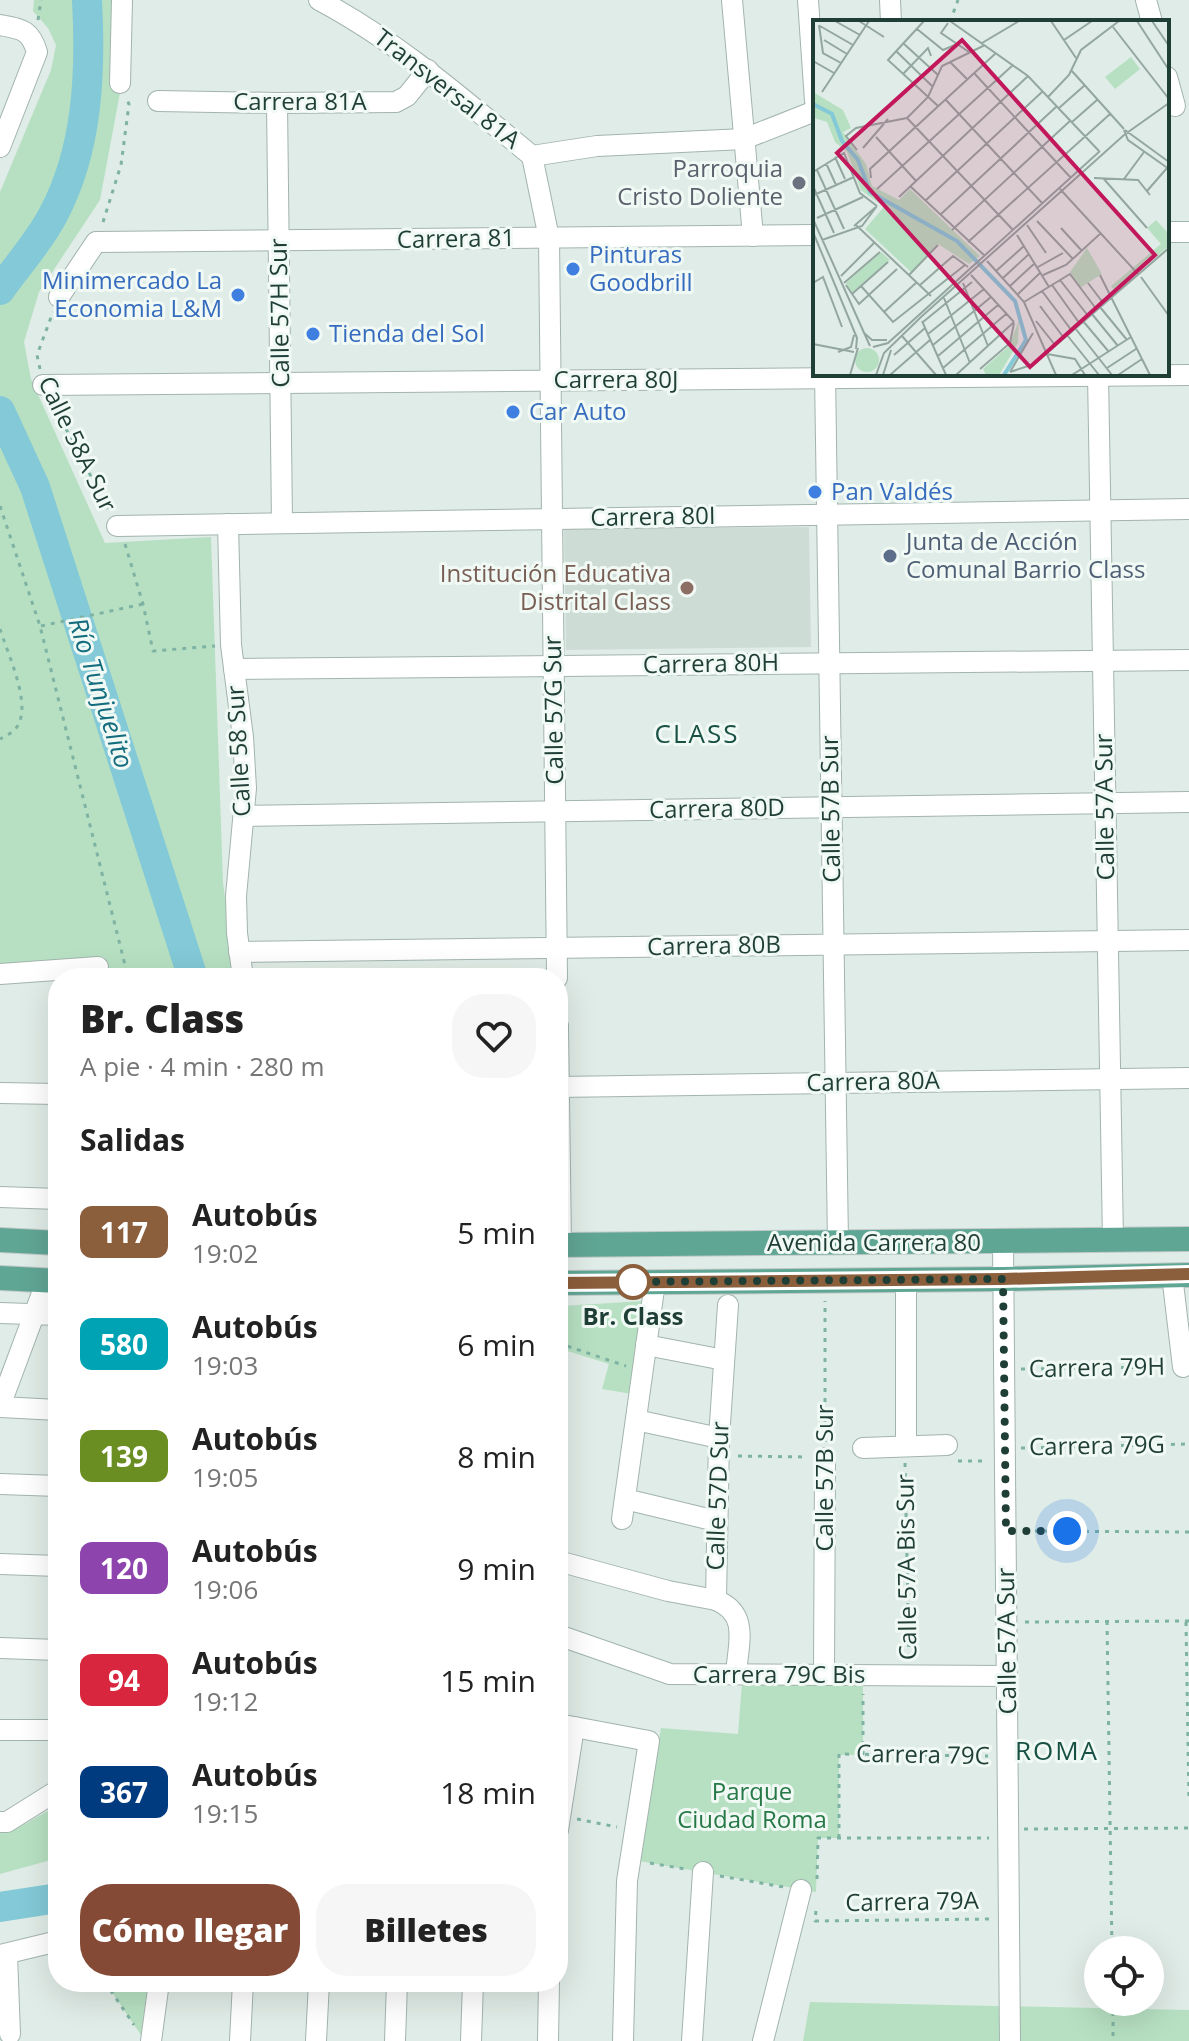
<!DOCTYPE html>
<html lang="es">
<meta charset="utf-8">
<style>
body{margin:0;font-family:"Open Sans",sans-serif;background:#f6f6f6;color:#222;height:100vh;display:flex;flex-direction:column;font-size:30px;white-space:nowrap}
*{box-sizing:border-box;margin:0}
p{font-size:26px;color:#767676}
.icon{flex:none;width:44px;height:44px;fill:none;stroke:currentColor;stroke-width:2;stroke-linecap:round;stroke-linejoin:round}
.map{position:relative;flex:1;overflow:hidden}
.sheet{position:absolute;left:48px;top:968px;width:520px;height:1024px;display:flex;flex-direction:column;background:#fff;border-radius:32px;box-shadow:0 8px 32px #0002}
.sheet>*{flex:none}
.badge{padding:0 16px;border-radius:12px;font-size:28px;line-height:52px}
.controls{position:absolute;left:1084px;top:1936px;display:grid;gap:16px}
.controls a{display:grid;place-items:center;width:80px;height:80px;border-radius:50%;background:#fff;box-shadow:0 8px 32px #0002;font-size:40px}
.you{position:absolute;width:40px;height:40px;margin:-20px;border:6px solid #fff;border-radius:50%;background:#1a73e8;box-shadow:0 0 0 12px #1a73e833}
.map>.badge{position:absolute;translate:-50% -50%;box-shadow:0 0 0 4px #fff}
h2{padding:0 32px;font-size:30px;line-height:72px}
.round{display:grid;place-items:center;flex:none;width:84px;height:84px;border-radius:32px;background:#f6f6f6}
.overview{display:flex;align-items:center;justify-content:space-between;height:136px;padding:0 32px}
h1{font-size:38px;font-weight:800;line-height:60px}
.action{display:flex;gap:16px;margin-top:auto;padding:16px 32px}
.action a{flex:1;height:92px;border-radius:32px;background:#854a35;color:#fff;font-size:32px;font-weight:800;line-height:92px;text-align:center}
.action a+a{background:#f6f6f6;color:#222}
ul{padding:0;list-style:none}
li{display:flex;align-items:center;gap:24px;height:112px;padding:0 32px}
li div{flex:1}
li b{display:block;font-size:30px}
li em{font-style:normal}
li .badge{min-width:88px;font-weight:700;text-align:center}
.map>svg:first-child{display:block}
</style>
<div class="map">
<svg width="1189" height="2041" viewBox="0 0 1189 2041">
<rect width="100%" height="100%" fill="#e0ece7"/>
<path fill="#cedcd6" d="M809 527 811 647 566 650 564 529Z"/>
<g fill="#b7e0c2">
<path d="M34 0H128L122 82 100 200 39 292 24 342 31 379 105 543 211 537 223 882 232 956 238 978H107L104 957 0 966V192L51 70 56 45 48 28 33 11Z"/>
<path d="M644 1301 632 1394 602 1389 609 1364 558 1348 561 1306Z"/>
<path d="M742 1683H863V1755H839V1838H818L816 1892 639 1861 661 1728 738 1734Z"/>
<path d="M58 1805V1858L0 1874V1831L25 1824Z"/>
<path d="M105 1982H148L141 2035Z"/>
<path d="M810 2002 1189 2010V2041H803Z"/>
</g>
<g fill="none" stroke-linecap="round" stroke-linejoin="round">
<g stroke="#83c9d7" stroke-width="30">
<path d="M0 290C17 266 39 242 53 215 88 150 91 72 87 0"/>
<path d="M0 411 35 487 193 978"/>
<path d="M0 1907 58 1898"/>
</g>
<g stroke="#a2b4ae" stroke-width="22">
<g id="minor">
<path d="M319 0C398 42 464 100 532 156"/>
<path d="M732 0 753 236"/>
<path d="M808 0 815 101"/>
<path d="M890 0 891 22"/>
<path d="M1146 0 1152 22"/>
<path d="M0 25C21 29 30 29 37 52L0 147"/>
<path d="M1167 77 1175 106"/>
<path d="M120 83 122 0"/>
<path d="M158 101 277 103 396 102 407 96 428 70"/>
<path d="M277 103 282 523"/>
<path d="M532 156 549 238 557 978"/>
<path d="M532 156 597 146 744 139 815 111"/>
<path d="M1167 232H1189"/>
<path d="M59 297 96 242 815 235"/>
<path d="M825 374 838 1243"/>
<path d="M1098 374 1113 1240"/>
<path d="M43 385 1189 375"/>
<path d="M228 524 231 645 243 737 246 788 236 896 237 933 243 978"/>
<path d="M117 526 1189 509"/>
<path d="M234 669 1189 660"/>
<path d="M245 816 1189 802"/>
<path d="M239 952 1189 940"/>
<path d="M0 974 98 967"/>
<path d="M558 1026 561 1245"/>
<path d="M558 1087 1189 1078"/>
<path d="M0 1093 58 1094"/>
<path d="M0 1197 58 1199"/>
<path d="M1003 1242 1010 2041"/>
<path d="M1172 1275 1183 1367"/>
<path d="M906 1280V1446"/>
<path d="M728 1305 719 1438 716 1600C750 1614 738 1644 736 1674"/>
<path d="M0 1313 58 1315"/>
<path d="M646 1345 724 1360"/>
<path d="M0 1406 47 1280"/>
<path d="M0 1407 58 1410"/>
<path d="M636 1420 719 1438"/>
<path d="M863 1448 947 1445"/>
<path d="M0 1484 58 1486"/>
<path d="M625 1499 716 1521"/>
<path d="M622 1519 655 1282"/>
<path d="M558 1561 668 1591 716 1600"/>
<path d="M0 1564 58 1566"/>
<path d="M558 1635 670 1674 1007 1676"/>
<path d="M0 1648 58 1650"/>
<path d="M824 1675 825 1458"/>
<path d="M558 1724 649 1741 627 1881 623 2041"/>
<path d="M0 1730H58"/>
<path d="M0 1822H7L58 1790"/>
<path d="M558 1830 574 1727"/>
<path d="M0 1955 58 1941"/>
<path d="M7 1955 10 2034"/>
<path d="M151 2041 159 1982"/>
<path d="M240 2041 243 1982"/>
<path d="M316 2041 319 1982"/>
<path d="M395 2041 397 1982"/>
<path d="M471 2041 473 1982"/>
<path d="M548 2041 549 1982"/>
<path d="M692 2041 703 1872"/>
<path d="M763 2041 801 1890"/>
</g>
</g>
<g stroke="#c0c9c7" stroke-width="26">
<g id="major">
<path d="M0 1240 58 1243"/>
<path d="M558 1245 1189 1239"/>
<path d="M0 1278 58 1281"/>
<path d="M558 1283 1003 1279 1189 1275"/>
</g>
</g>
<g stroke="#7eb3a3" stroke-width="3" stroke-dasharray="4 6" stroke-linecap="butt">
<path d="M38 20 41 0"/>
<path d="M950 22 958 0"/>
<path d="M103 222 121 165 129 104 126 98"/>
<path d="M40 369 37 355 53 312"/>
<path d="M52 402 108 509"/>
<path d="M0 506 40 626 125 965V978"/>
<path d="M125 544 143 604 153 651 215 646"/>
<path d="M41 626 143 604"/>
<path d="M0 629C7 652 30 700 19 723 16 731 8 735 0 739"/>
<path d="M558 1343 626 1366"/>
<path d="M1021 1369 1165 1367"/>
<path d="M825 1442V1301"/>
<path d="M1021 1448 1189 1444"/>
<path d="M738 1456 807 1457"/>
<path d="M958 1461H987"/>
<path d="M905 1463 909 1656"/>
<path d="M1025 1531 1189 1532"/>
<path d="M1107 1621 1112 1950"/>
<path d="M1025 1622 1189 1621"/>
<path d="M1186 1622 1189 1802"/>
<path d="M863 1755V1694"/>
<path d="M577 1819 617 1827"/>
<path d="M1024 1829 1189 1828"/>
<path d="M839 1838V1754L988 1756"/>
<path d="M650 1863 685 1869"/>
<path d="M720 1876 784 1887"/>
<path d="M817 1879 818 1838H989"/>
<path d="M816 1911 815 1921 990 1919"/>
<path d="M105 1982 134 2025"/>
<path d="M1113 2002V2041"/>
</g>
<use href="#minor" stroke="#fff" stroke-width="20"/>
<use href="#major" stroke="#60a695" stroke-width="24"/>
</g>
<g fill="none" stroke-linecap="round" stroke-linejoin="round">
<g stroke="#fff" stroke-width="18">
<path id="line" d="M558 1283 1003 1279 1189 1274"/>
</g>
<use href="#line" stroke="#8b5e3c" stroke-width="12"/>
<path stroke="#1f3e36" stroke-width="8" stroke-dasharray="0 14.4" d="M633 1282H623L1003 1279 1006 1531H1067"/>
</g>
<circle fill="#6b7280" stroke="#f1f9f5" stroke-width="3" cx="799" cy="183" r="8"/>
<g fill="#3f7fe0" stroke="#f1f9f5" stroke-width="3">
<circle cx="573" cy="269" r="8"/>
<circle cx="238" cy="295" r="8"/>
<circle cx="313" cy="334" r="8"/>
<circle cx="513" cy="412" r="8"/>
<circle cx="815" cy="492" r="8"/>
</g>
<circle fill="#5c6f8a" stroke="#f1f9f5" stroke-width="3" cx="890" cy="556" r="8"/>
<circle fill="#8d6e63" stroke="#f1f9f5" stroke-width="3" cx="687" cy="588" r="8"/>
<circle fill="#fff" stroke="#8b5e3c" stroke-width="4" cx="633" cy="1282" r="16"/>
<g text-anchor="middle" stroke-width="6" stroke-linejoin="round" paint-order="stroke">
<g font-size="24" fill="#1f3e36" stroke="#f1f9f5">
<text transform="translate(447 89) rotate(38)" y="8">Transversal 81A</text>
<text x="300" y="110">Carrera 81A</text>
<text transform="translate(456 239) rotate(-1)" y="8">Carrera 81</text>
<text transform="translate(280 313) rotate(-91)" y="8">Calle 57H Sur</text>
<text x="616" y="388">Carrera 80J</text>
<text transform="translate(77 444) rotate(64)" y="8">Calle 58A Sur</text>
<text transform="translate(653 517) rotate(-1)" y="8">Carrera 80I</text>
<text transform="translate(711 664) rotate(-1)" y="8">Carrera 80H</text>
<text transform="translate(554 710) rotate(-91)" y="8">Calle 57G Sur</text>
<text transform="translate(239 751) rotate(-93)" y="8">Calle 58 Sur</text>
<text transform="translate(1105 807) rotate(-91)" y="8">Calle 57A Sur</text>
<text transform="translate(717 809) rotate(-1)" y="8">Carrera 80D</text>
<text transform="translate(831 809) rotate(-91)" y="8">Calle 57B Sur</text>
<text transform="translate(714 946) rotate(-1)" y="8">Carrera 80B</text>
<text transform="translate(873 1082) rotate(-1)" y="8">Carrera 80A</text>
<text x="874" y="1251">Avenida Carrera 80</text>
<text transform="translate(1097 1368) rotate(-1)" y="8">Carrera 79H</text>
<text transform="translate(1097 1446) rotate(-1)" y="8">Carrera 79G</text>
<text transform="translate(825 1478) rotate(-90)" y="8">Calle 57B Sur</text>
<text transform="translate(718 1496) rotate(-88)" y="8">Calle 57D Sur</text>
<text transform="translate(907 1567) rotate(-91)" y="8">Calle 57A Bis Sur</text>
<text transform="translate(1007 1641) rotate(-91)" y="8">Calle 57A Sur</text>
<text x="779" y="1683">Carrera 79C Bis</text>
<text transform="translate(923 1755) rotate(1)" y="8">Carrera 79C</text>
<text transform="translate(912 1902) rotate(-1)" y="8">Carrera 79A</text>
</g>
<g font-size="24" fill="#5b616d" stroke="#f1f9f5" text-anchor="end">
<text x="783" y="177">Parroquia<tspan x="783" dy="28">Cristo Doliente</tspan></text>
</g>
<g font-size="24" fill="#366cbe" stroke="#f1f9f5" text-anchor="start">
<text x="589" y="263">Pinturas<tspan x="589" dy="28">Goodbrill</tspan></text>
<text x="222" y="289" text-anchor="end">Minimercado La<tspan x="222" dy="28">Economia L&amp;M</tspan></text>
<text x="329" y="342">Tienda del Sol</text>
<text x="529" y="420">Car Auto</text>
<text x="831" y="500">Pan Valdés</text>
</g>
<g font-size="24" fill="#4e5e75" stroke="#f1f9f5" text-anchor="start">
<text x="906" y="550">Junta de Acción<tspan x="906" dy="28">Comunal Barrio Class</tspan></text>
</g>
<g font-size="24" fill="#785e54" stroke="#f1f9f5" text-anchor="end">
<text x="671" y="582">Institución Educativa<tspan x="671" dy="28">Distrital Class</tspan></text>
</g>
<g font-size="24" font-weight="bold" fill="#1f3e36" stroke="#f1f9f5">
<text x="633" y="1325">Br. Class</text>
</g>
<g font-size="24" fill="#267947" stroke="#f1f9f5">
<text x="752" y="1800">Parque<tspan x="752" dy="28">Ciudad Roma</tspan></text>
</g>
<g font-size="26" font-style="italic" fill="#146c7f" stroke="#f1f9f5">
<text transform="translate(101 693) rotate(72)" y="9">Río Tunjuelito</text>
</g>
<g font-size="26" letter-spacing="2" fill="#195245" stroke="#f1f9f5">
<text x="697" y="743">CLASS</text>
<text x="1057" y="1760">ROMA</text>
</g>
</g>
<g transform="translate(813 20)">
<rect width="356" height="356" fill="#e0ece7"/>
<path d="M318 37 327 49 302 69 292 57ZM0 72 30 90 38 108 30 112 53 144 59 166 86 180 97 169 167 236 156 244 125 224 98 252 52 209 71 187 48 170 34 132 22 122 14 102 1 98ZM343 200 356 214V226L302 272 298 266 348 224 334 208ZM274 228 289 254 267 268 257 252ZM68 232 77 240 39 273 33 263ZM206 300 205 323 186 355H173L170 349 196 326ZM42 340a12 12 0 1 1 24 0a12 12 0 1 1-24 0Z" fill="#b7e0c2"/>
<path fill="none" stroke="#83c9d7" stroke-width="4" d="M0 84 19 94 29 121 45 140 57 172 144 221 202 281 213 320 191 355"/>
<path fill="none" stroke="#93a6a0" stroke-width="2" d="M22 1 47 15M46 1 71 17M111 1 75 40 125 86M137 1 215 56 286 131M238 1 263 38M324 1 356 50M339 1 356 26M135 3 128 13 156 32M6 5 10 33 28 43M7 6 40 25M300 7 356 79M104 9 130 30 144 24M11 20 34 34M251 20 279 1M90 23 125 55M169 23 206 1M83 31 120 67M0 41 21 53M137 42 154 59M258 50 311 109M161 53 258 158M90 54 115 28 118 36M9 72 56 1M235 77 256 55 268 30 306 1M132 79 229 183M246 88 272 65M94 98 200 210M94 98 115 77 129 46 172 25M259 102 284 80M311 110 315 120 356 149M312 110 356 142M63 117 103 161M50 128 75 99M44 130 33 116 43 108 94 98M22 137 32 159M13 143 23 165M4 150 31 209M0 152 31 133 47 173 64 186M58 158 57 149 183 33M281 158 325 160 337 175M290 158 334 208M311 159 331 132M0 166 21 213M97 166 172 236M64 169 200 45M247 169 325 254M334 171 354 148M1 175 41 157M86 177 215 56M112 181 230 71M127 195 244 86M4 198 50 177M0 199 57 326M224 201 260 239M43 205 118 276M214 205 233 233M41 206 64 186M248 208 269 231M139 210 258 100M0 212 44 318 43 329M204 215 236 267M9 220 49 206 64 186M155 222 297 94M174 241 211 282 243 355M225 247 250 233M183 251 211 226M96 255 125 225M158 255 201 302M230 255 253 245 288 213M287 255 337 355M28 256 62 222M328 257 356 296M190 258 216 234M247 260 276 297M0 263 10 257 29 307M31 263 67 232M150 263 175 326M275 263 291 284M33 265 46 284 84 249M107 265 140 236 155 247M239 265 267 304M48 266 80 302 152 245M197 266 222 243M229 271 259 311M39 274 75 242M205 274 228 252M131 278 157 343M211 282 257 254 284 290M227 286 251 318M287 287 314 320M71 292 104 262M279 294 305 326M109 301 133 355M223 301 242 325M270 301 296 332M110 302 159 262M262 308 299 355M50 312 59 320H74M115 314 171 269M254 315 286 355M89 316 123 355M0 324 41 332M120 325 178 277M60 327 75 323 287 131M25 332 38 327 41 315M234 334 262 339 272 355M81 335 112 308M125 336 185 285M130 348 193 294M294 348 323 329M167 349 197 323 201 303M197 352 221 344 356 228M197 352 220 313M37 355 45 328M63 355 71 333 108 297 311 115 356 83M70 355 78 330M77 355 117 320M143 355 201 302M259 355 318 317M305 355 329 339"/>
<path fill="#c2185b" fill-opacity="0.15" stroke="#c2185b" stroke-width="4" d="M149 20 342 235 217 347 24 133Z"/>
<rect width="356" height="356" fill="none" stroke="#1f3e36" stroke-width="4"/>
</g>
</svg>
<div class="controls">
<a><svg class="icon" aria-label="locate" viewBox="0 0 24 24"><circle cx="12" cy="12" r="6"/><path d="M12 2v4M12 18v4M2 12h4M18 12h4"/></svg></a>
</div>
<div class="you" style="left:1067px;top:1531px"></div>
<section class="sheet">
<div class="overview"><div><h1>Br. Class</h1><p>A pie · 4 min · 280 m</p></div><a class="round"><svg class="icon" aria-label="heart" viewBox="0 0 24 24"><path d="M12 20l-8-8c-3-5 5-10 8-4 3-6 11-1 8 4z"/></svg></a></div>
<h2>Salidas</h2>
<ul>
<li><span class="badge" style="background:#8b5e3c;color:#fff">117</span><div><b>Autobús</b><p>19:02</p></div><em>5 min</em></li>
<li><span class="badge" style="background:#00a3b4;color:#fff">580</span><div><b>Autobús</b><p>19:03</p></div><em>6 min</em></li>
<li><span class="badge" style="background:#6b8e23;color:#fff">139</span><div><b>Autobús</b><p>19:05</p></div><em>8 min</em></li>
<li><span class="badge" style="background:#8e44ad;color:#fff">120</span><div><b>Autobús</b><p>19:06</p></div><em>9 min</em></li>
<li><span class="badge" style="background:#d7263d;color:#fff">94</span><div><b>Autobús</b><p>19:12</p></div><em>15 min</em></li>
<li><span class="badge" style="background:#003b80;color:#fff">367</span><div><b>Autobús</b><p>19:15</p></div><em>18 min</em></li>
</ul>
<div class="action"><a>Cómo llegar</a><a>Billetes</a></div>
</section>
</div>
